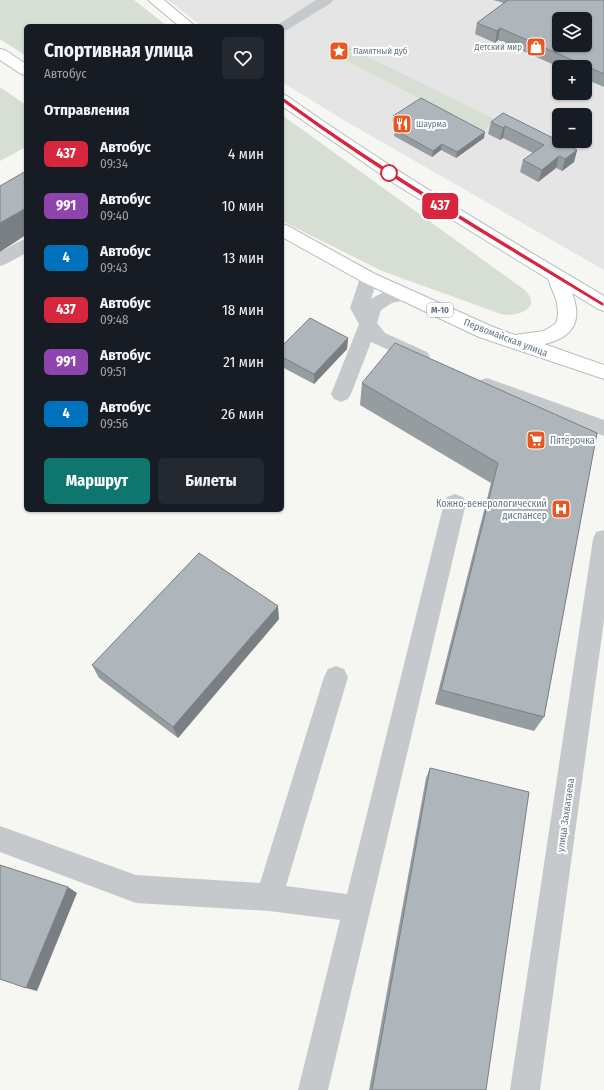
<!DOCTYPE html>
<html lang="ru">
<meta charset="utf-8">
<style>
body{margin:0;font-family:"Fira Sans Condensed",sans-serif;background:#242831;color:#f1f3f6;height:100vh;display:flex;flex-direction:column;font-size:15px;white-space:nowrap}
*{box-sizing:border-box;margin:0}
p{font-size:13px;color:#9ea1a6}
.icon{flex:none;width:22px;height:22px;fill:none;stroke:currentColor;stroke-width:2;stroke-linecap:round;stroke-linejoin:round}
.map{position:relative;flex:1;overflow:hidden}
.details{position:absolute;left:24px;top:24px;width:260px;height:488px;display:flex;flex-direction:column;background:#171b24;border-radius:6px;box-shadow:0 1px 3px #0004}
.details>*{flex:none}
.badge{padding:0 8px;border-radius:6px;font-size:14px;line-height:26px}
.fabs{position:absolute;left:552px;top:12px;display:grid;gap:8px}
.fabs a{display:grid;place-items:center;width:40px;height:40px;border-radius:6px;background:#171b24;box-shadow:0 1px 3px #0004;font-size:20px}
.map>.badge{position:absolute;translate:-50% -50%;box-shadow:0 0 0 2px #fff}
h2{padding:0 20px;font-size:15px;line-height:36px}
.round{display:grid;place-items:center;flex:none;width:42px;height:42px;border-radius:6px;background:#242831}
.head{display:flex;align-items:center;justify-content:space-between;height:68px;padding:0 20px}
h1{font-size:19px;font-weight:700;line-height:30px}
.cta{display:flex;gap:8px;margin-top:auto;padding:8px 20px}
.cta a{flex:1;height:46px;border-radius:6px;background:#0f766e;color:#fff;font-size:16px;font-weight:700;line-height:46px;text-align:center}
.cta a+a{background:#242831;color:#f1f3f6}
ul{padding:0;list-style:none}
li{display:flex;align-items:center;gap:12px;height:52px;padding:0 20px}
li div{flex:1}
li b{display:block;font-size:15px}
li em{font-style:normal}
li .badge{min-width:44px;font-weight:700;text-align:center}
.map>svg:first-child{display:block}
</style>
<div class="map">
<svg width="604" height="1090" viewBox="0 0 604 1090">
<rect width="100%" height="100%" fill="#f6f6f3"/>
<path fill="#e4e5e4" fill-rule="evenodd" d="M168 0H604V270L342 119 282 82V26H202ZM559 19H585V45H559ZM559 67H585V93H559ZM559 115H585V141H559Z"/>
<g fill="#d7ded3">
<path d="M0 0H134L167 26H26V56L0 39Z"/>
<path d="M341 44 497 120 483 131 329 52Z"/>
<path d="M0 87 26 105V147L0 161Z"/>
<path d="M282 115 522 288C545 306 519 318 501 314L382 271 282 221Z"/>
</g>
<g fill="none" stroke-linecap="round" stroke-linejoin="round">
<g stroke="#b8bbbe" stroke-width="2">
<g id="highway">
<path d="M148 0H164L195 26H179Z"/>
<path d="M0 49 5 50 26 64V75L21 74 0 60Z"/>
<path d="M282 94 287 96C389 168 496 232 604 296V311L598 309 572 293C583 321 573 338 544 344L604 365V379L479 337 363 282 282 237V224L288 226 375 274 493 327 515 335 544 331 555 324 557 321 558 314 557 302 548 279 395 184 282 106Z"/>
</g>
</g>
<g fill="#c6c9cc" fill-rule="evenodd">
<path d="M316 0H333L331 3 287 30 282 31V26H276Z"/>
<path d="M26 239V253L6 264 0 266V252L20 241Z"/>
<path d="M369 272 375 274 378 278 371 299C382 292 397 286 410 289L413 294 410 299 392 303 381 310 377 323 385 333 427 352 430 357 427 362 420 364 371 342 351 394 348 399 341 402 334 399 331 394 359 324 350 308 360 278 363 274Z"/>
<path d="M487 378 604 420V436L480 390 477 385 480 380Z"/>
<path d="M455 494 463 497 466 503 328 1090H298L340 920 269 911 136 903 0 852V826L136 875 260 883 324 677 328 669 336 666 344 669 348 677 286 886 347 894 444 503 447 497Z"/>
<path d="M604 530V620L540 1090H510L593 539 596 532Z"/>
</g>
<use href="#highway" fill="#fff" fill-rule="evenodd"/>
</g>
<g fill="#969da1">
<path d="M493 0H604V87L585 79V67H559L498 40 495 43 475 34 477 23 504 3Z"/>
<path d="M503 113 577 150 574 162 562 171 556 168 538 182 520 172 523 160 533 153 503 138 500 140 488 134 491 122Z"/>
<path d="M393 116 484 138 456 158 441 150 432 157 394 136 395 130 400 126 392 122Z"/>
<path d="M348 338 347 349 314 384 282 367V346Z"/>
<path d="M362 383 597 433 544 717 534 731 435 704 491 483 360 405Z"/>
<path d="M279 619 178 738 99 678 92 665Z"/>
<path d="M430 768 486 1090H369L426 778Z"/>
</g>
<g fill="#7a7f83">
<path d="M500 28 498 40 495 43 497 31Z"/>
<path d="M505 126 503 138 500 140 503 128Z"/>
<path d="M485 132 484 138 456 158 457 152Z"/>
<path d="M442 144 441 150 432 157 433 151Z"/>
<path d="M577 150 574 162 562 171 565 159Z"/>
<path d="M559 156 556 168 538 182 542 170Z"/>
<path d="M26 208V235L0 252V223Z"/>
<path d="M348 338 347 349 314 384V374Z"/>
<path d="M278 606 279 619 178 738 173 727Z"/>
<path d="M68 887 77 893 37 991 26 988Z"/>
</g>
<g fill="#afb6bb" stroke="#7a7f83" fill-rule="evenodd">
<path d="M508 0H604V74L500 28 497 31 477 23ZM559 19H585V45H559Z"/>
<path d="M421 98 485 132 457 152 442 144 433 151 395 130 406 123 393 116Z"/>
<path d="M503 113 577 150 565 159 559 156 542 170 523 160 544 145 505 126 503 128 491 122Z"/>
<path d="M26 171V208L0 223V186Z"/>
<path d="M310 318 348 338 314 374 282 357V346Z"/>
<path d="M395 343 597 433 544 717 441 690 498 463 362 383Z"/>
<path d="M199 553 278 606 173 727 92 665Z"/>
<path d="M430 768 529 792 486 1090H372Z"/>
<path d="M0 865 68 887 26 988 0 979Z"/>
</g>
<path fill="#d7263d" stroke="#fff" d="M280 98H284C387 173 497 237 604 303V306H602C493 240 383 176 280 100Z"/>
<defs>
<g id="shop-square" transform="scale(1)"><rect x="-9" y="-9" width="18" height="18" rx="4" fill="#ea561f" stroke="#fff"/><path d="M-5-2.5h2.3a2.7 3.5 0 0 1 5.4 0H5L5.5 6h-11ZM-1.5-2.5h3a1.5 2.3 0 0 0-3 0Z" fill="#fff"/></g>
<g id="sight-square" transform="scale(1)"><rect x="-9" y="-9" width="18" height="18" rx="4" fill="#ea561f" stroke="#fff"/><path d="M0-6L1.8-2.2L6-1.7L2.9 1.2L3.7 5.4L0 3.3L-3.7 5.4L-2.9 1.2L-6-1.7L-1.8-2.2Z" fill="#fff"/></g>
<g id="restaurant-square" transform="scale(1)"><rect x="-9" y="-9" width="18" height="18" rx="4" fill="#ea561f" stroke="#fff"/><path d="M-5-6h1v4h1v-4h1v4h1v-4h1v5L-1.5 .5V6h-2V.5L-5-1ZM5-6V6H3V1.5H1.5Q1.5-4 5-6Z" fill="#fff"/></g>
<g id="supermarket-square" transform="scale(1)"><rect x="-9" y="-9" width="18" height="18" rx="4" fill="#ea561f" stroke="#fff"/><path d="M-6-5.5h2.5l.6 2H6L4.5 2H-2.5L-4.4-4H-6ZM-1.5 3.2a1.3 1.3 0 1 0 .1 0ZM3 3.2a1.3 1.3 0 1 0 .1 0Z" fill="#fff"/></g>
<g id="hospital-square" transform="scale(1)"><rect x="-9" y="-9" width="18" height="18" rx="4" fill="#ea561f" stroke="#fff"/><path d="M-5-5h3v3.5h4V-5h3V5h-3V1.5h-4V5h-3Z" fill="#fff"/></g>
</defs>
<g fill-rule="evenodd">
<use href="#shop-square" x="536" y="47"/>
<use href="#sight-square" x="339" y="51"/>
<use href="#restaurant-square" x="402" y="124"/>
<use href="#supermarket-square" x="536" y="440"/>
<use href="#hospital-square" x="561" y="509"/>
</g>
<circle fill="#fff" stroke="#d7263d" stroke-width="2" cx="389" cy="173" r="8"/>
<g text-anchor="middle" stroke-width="4" stroke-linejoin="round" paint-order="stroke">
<g font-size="9" fill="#647585" stroke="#fff" text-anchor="start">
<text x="522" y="50" text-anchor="end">Детский мир</text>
<text x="353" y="54">Памятный дуб</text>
<text x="416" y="127">Шаурма</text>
</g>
<rect fill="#fff" stroke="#929eaa" stroke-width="1" x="427" y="303" width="26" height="14" rx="3"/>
<g font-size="9" font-weight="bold" fill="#647585">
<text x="440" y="313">М-10</text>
</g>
<g font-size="10" fill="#647585" stroke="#fff">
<text transform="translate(506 337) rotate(21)" y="4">Первомайская улица</text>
<text transform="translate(565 815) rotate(-82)" y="4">улица Захватаева</text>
</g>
<g font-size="10" fill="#647585" stroke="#fff" text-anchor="start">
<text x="550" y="444">Пятёрочка</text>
<text x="547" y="507" text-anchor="end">Кожно-венерологический<tspan x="547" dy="12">диспансер</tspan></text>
</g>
</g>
</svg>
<div class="fabs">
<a><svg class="icon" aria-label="layers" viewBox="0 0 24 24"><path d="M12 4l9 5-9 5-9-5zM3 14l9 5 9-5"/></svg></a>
<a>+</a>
<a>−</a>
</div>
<b class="badge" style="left:440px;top:206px;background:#d7263d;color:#fff">437</b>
<section class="details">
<div class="head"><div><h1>Спортивная улица</h1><p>Автобус</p></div><a class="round"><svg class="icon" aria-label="heart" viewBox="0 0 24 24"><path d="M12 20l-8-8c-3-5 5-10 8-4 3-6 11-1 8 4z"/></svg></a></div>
<h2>Отправления</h2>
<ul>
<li><span class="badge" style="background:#d7263d;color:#fff">437</span><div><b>Автобус</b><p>09:34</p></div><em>4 мин</em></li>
<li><span class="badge" style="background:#8e44ad;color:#fff">991</span><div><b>Автобус</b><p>09:40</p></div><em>10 мин</em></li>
<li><span class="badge" style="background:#0072bc;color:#fff">4</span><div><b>Автобус</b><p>09:43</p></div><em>13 мин</em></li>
<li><span class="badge" style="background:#d7263d;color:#fff">437</span><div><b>Автобус</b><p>09:48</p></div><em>18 мин</em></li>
<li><span class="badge" style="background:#8e44ad;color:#fff">991</span><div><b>Автобус</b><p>09:51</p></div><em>21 мин</em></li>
<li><span class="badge" style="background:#0072bc;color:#fff">4</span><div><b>Автобус</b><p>09:56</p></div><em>26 мин</em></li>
</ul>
<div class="cta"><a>Маршрут</a><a>Билеты</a></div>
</section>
</div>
